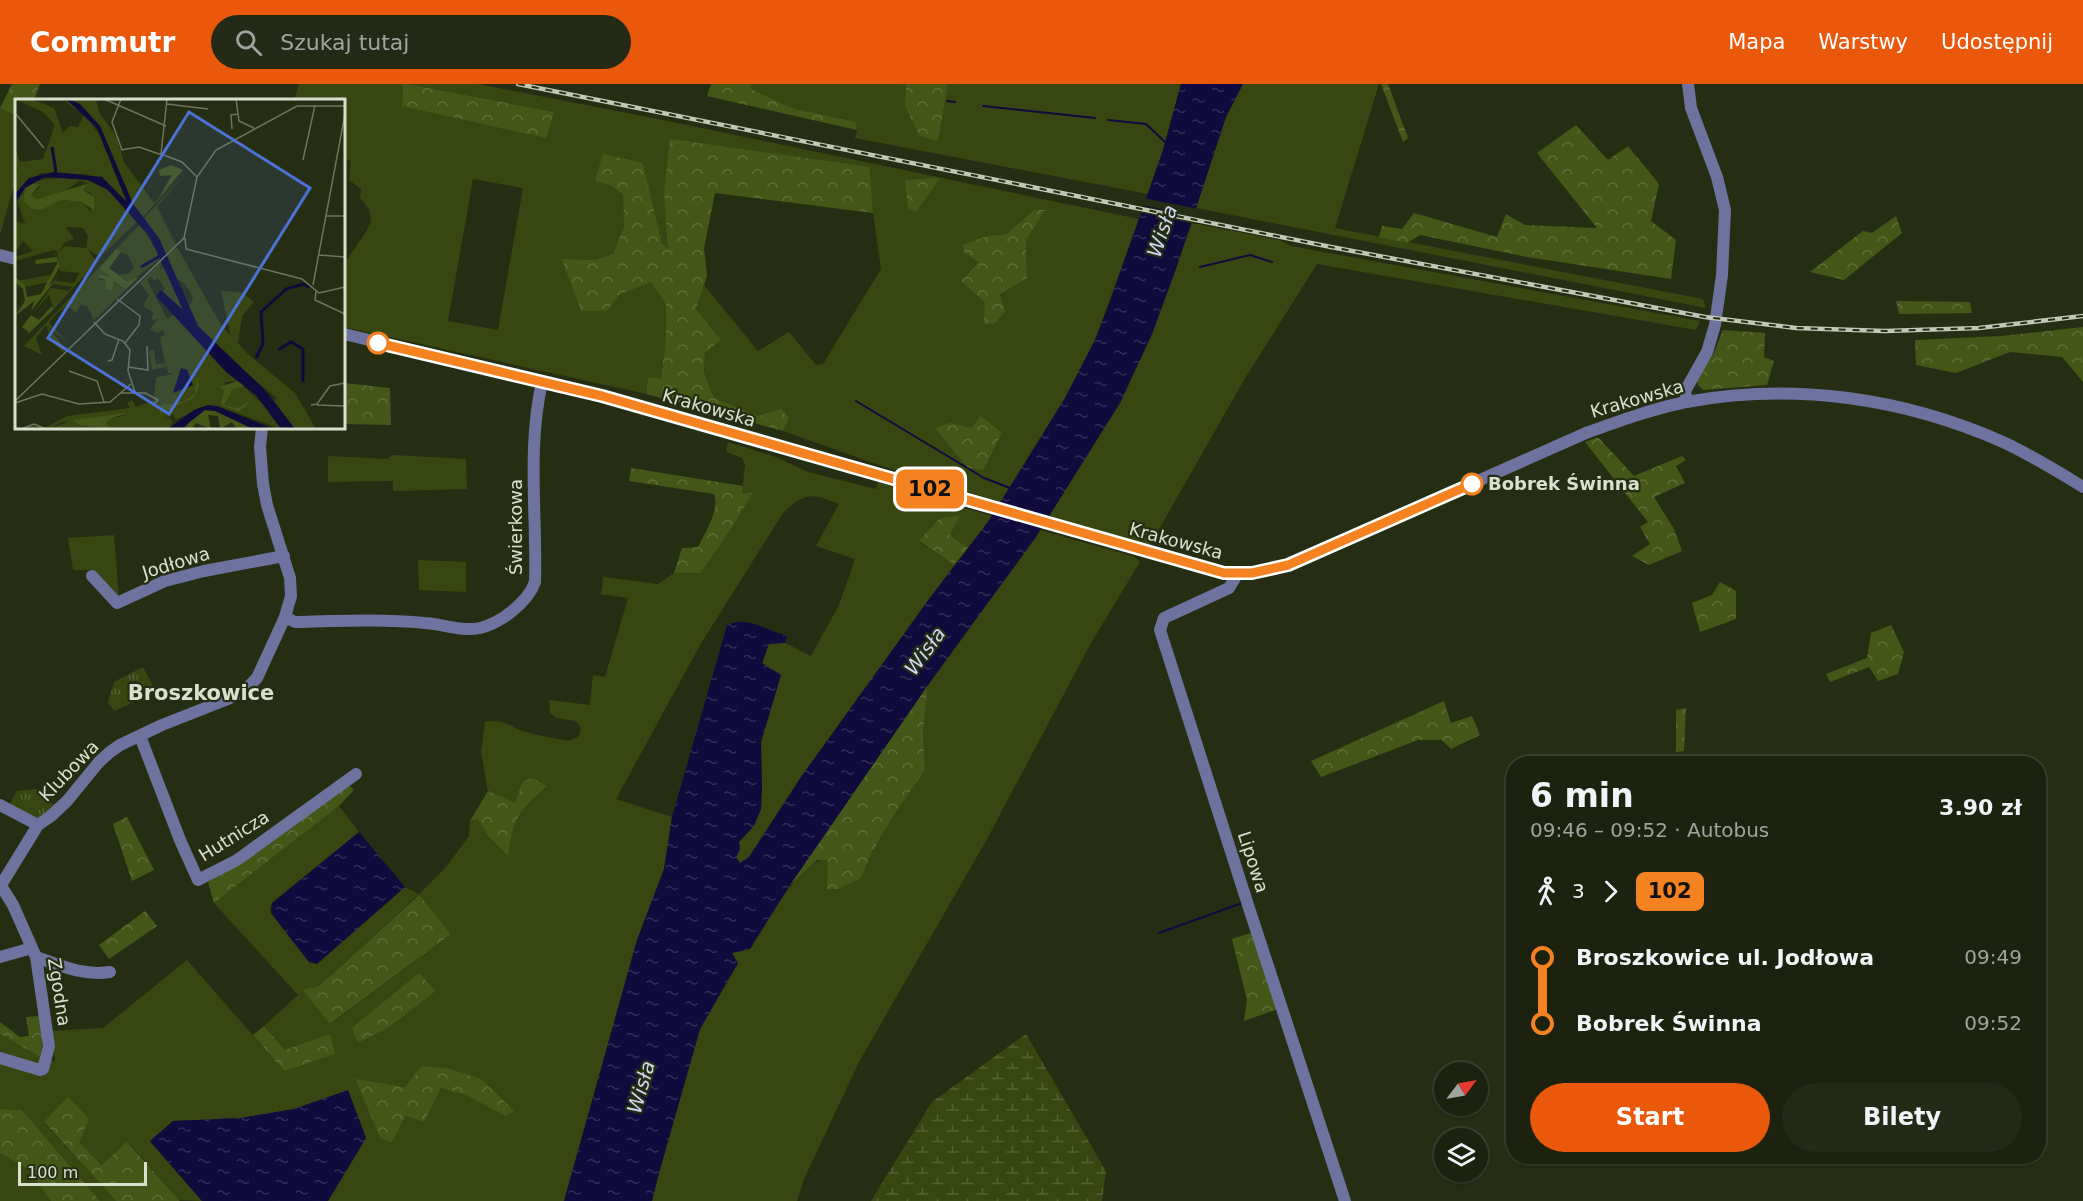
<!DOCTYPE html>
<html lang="pl">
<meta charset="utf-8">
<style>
body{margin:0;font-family:"DejaVu Sans",sans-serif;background:#252a17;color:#f1f3f6;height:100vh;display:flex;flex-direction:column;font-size:22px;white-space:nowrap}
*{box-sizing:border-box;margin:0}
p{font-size:20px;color:#a0a49e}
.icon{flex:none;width:33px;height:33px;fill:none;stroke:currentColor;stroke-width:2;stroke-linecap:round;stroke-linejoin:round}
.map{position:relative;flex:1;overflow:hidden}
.sheet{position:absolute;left:1506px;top:672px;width:540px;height:408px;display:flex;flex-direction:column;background:#1c220e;border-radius:24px;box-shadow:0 2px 4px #0004,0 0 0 2px #3a3f2e}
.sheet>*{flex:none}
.badge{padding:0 12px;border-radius:9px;font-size:21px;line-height:39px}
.needle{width:39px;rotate:58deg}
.controls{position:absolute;left:1434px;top:978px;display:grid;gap:12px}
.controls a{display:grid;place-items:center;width:54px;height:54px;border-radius:50%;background:#1c220e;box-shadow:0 2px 4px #0004,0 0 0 2px #3a3f2e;font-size:30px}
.scale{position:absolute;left:18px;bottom:15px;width:129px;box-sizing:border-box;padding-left:6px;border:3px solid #d9e0ce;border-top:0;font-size:16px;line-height:21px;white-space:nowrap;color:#d9e0ce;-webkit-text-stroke:4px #252e12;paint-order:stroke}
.map>.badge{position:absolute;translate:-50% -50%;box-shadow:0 0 0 3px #fff}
.legs{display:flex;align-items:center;gap:9px;height:66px;padding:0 24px;font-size:20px}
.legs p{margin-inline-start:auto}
.head{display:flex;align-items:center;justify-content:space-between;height:102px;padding:0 24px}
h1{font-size:33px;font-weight:600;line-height:45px}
.action{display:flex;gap:12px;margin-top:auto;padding:12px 24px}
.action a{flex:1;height:69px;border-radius:36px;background:#ea580c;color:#fff;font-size:24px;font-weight:600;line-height:69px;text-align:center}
.action a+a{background:#252a17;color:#f1f3f6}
ul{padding:0 24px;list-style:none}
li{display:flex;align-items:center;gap:21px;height:66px;font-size:22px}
li i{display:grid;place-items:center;width:9px;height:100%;margin:0 8px;background:currentColor}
li i::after{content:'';width:15px;height:15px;margin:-8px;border:4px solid;border-radius:50%;background:#1c220e}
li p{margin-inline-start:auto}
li:first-child i{background:linear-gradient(#0000 50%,currentColor 0)}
li:last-child i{background:linear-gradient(currentColor 50%,#0000 0)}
header{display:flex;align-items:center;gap:36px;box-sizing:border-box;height:84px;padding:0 30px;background:#ea580c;color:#fff}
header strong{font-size:28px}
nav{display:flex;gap:33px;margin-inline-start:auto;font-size:21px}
.search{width:420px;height:54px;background:#252a17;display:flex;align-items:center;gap:15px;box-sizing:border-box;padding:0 21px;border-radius:33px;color:#a0a49e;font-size:22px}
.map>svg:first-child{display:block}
</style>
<header>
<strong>Commutr</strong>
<div class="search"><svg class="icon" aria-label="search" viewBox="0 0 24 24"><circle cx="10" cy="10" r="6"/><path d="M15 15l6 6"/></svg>Szukaj tutaj</div>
<nav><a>Mapa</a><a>Warstwy</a><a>Udostępnij</a></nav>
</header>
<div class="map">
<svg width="2083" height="1117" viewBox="0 0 2083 1117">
<defs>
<pattern id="forest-crowns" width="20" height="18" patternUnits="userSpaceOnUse" patternTransform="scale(1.5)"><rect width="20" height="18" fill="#455718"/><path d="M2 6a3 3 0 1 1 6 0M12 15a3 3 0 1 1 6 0" fill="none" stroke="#5f6f38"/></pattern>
<pattern id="wetland-marsh" width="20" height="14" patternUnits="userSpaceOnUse" patternTransform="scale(1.5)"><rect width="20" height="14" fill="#384712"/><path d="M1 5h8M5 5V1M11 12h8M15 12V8" fill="none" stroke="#546133"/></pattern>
<pattern id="park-tufts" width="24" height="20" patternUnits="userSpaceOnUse" patternTransform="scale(1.5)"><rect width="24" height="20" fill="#384712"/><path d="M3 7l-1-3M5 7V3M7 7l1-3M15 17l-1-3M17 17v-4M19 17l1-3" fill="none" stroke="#546133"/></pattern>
<pattern id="water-ripples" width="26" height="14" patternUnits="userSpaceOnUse" patternTransform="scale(1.5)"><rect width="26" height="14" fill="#100b3c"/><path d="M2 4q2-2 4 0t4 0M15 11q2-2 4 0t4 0" fill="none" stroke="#322e57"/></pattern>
</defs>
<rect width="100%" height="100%" fill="#252e12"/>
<g fill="#384712" fill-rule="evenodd">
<path d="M299 0H403L402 22 554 28 408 0H478L668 37 1139 135 1095 256 1065 314 1001 418 882 382 783 347 789 334 759 332 714 314 704 288 705 269 721 256 696 225 704 201 758 267 789 248 816 281 823 280 881 185 873 129 870 83 664 109 669 165 662 161 643 79 612 102 623 111 624 143 613 170 594 176 562 175 607 227 619 211 651 198 666 221V252L661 296 648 293 646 310 344 243V180L366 148 371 137 369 125 360 114 361 105 349 96 351 77 344 75V16H294ZM473 95 523 104 498 246 448 237ZM1034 126 1026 156 1027 194 1000 212 985 219 961 197 978 177 987 152 1006 150Z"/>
<path d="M752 0H909L906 1 938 56 948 0H1181L1163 66 1148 110 855 54 857 46 854 38 792 24 751 5Z"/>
<path d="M1243 0H1379L1335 144 1703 215 1706 224 1196 124 1226 33Z"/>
<path d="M0 24 16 32V94L0 151Z"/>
<path d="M1192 139 1279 156 1291 162 1700 237 1696 246 1317 180 1244 296 1150 461 1049 432 1120 319 1152 250Z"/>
<path d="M728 358 776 373 808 388 876 405 878 398 992 432 968 464 950 451 960 432 919 458 954 481 801 693 749 773 740 779 736 773 740 765 739 758 754 742 762 705 761 658 781 591 762 580 769 559H785L811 572 839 521 855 475 816 462 839 420C811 409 805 408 783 429L700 561 616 715 672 733 664 785 637 856 564 1117H328L366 1054 348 1006 294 1025 240 1034 173 1037 150 1058 202 1117 179 1116 128 1058 103 1081 79 1058 44 1039 116 1117H100L22 1026 0 1025V950L40 973 55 977 51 947 103 944 187 876 284 987 285 966 264 942 298 911 214 819 339 722 359 748 272 819 270 824 271 829 309 878 317 880 405 803 419 810 446 783 469 752 470 737 478 735 488 752 507 771C513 734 519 727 547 702L515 720 488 707 481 668 485 638C509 635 507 643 526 648 540 652 555 654 569 657L579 652 581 644 576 637 557 634 550 629 549 616 590 621 593 591 605 593 628 514 601 510 603 493 658 500 674 489H701L731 445 752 409 742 410 745 380 742 374 726 368ZM418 811 451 850 331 940 304 906 319 902ZM419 890 436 907 388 944 358 959ZM481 995 505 1032 466 1011 441 1004 424 1038 406 1032 392 1058 355 996 406 1003Z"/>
<path d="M392 371 466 375 467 405 393 407V397L328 398V372L387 375Z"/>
<path d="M1040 446 1135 473 1140 478 1091 559 987 755 859 978 804 1095 797 1117H652L659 1089 700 945 738 879 731 869 750 865C762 845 803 770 828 776 837 777 852 789 861 794L871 770 894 731 925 686 923 649 928 601Z"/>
<path d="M114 451 119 514 92 486H73L68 454Z"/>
<path d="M418 476 466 478V508L419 506Z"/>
<path d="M0 1069 26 1084 51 1117H0Z"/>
</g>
<g fill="url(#forest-crowns)">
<path d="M12 0H40L34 16H16V32L0 24Z"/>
<path d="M403 0H408L554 28 546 54 402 22Z"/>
<path d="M711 0H752L751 5 792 24 855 38 857 46 707 12Z"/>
<path d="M906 0H948L938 57 920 52 905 22Z"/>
<path d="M1381 0H1388L1408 54 1403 58Z"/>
<path d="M1576 41 1608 76 1628 62 1659 100 1651 137 1676 156 1671 195 1527 173 1420 151 1407 159 1379 153 1382 142 1402 145 1414 129 1497 153 1506 130 1525 141 1597 144 1537 69Z"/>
<path d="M670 55 870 83 873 129 715 109 704 164 707 192 696 225 721 256 705 269 704 288 714 314 759 332 781 325 789 334 783 347 646 310 648 293 661 295 666 252V221L651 198 619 211 607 227H581L562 175 594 176 613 170 624 143 623 111 612 102 595 97 603 70 643 79 662 160 668 165 664 109Z"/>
<path d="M940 94 916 128 908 125 905 96Z"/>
<path d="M1034 126H1045L1026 156 1027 194 1000 211 1005 228 994 240H984L985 219 961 197 978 178 964 168 963 161 987 152 1006 150Z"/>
<path d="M1896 132 1902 149 1844 196 1810 188 1863 147 1872 149Z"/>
<path d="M1896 217 1970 218 1972 229 1899 230Z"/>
<path d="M2083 243V298L2062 273 2010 268 1956 289 1916 281 1915 256 2002 252Z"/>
<path d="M1723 246 1765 249 1764 273 1774 277 1767 301 1703 306 1698 301 1696 294 1713 271Z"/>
<path d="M344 299 390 304 391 341 344 340Z"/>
<path d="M981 332 1002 349 983 386 968 384 935 344 950 339 971 344Z"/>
<path d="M1598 353 1634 392 1682 372 1686 376 1676 382 1685 399 1654 413 1674 445 1682 467 1649 481 1632 472 1650 460 1640 443 1648 438 1585 358Z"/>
<path d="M631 384 743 402 742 410 753 408 731 445 701 489H674L682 464 698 463C705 449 720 426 714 410L629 397Z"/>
<path d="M960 432 950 451 968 464 954 481 919 457 940 434Z"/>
<path d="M1720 498 1736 507V535L1700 548 1692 519 1712 511Z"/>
<path d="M1891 541 1904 568 1898 590 1878 597 1869 583 1830 598 1826 590 1867 574 1871 549Z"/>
<path d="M928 601 923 649 925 686 894 731 871 770 861 794 838 805H827L828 776H817L790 801Z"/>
<path d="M1444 617 1451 639 1472 632 1480 651 1451 665 1442 656H1418L1321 693 1311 677Z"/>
<path d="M1686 624 1684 667 1676 668V626Z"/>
<path d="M532 694 547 702C519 727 513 734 508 772L488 752 478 735 470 737 488 707 515 719 523 697Z"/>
<path d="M349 701 354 706 339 722 214 819 208 798 250 772Z"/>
<path d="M127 733 154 786 132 797 113 740Z"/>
<path d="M419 811 451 850 330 940 303 906 319 902Z"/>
<path d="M145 827 157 842 109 875 99 861Z"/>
<path d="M1253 848 1278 925 1244 937 1247 916 1232 855Z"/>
<path d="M419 889 436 907 388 944 358 959 352 944Z"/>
<path d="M39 932 43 957 40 973 0 950V938L20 953 29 952 26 933Z"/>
<path d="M264 942 285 966 330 950 335 970 284 987 253 951Z"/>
<path d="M422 982 450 985 481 995 514 1027 505 1032 466 1011 441 1004 424 1038 406 1032 392 1058 381 1055 355 995 405 1003Z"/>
<path d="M68 1013 89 1035 79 1058 102 1081 127 1058 180 1117H116L44 1038Z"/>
<path d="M0 1025 22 1026 100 1117H51L26 1084 0 1069Z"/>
</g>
<path fill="url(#wetland-marsh)" d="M1026 950 1106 1087 1102 1117H871L932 1018Z"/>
<g fill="url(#park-tufts)">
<path d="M143 583 156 608 114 627 108 618 114 598Z"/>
<path d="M36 705 49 719 56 721 40 735 8 723 17 707Z"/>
</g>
<g fill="url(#water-ripples)">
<path d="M1181 0H1243L1226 33 1176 185 1152 250 1120 319 1036 453 928 601 790 801 750 865 732 869 738 879 700 945 659 1089 652 1117H564L637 856 664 785 672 733 727 541C750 531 764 547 787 551L785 559 769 560 762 579 781 591 761 658 762 705 761 725 754 742 739 758 740 765 736 773 740 779 749 773 801 693 929 515 988 438 1065 314 1095 256 1109 220 1163 66Z"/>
<path d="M359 748 405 803 317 880 309 878 271 829 272 819Z"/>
<path d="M348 1006 366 1054 328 1117H202L150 1057 173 1037 241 1034 294 1025Z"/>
</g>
<path fill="#252e12" d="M1143 114 1199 125 1195 140 1138 128 1140 122 1177 128 1141 121Z"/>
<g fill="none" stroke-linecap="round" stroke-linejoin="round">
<g stroke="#100b3c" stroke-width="2">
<path d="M947 17 955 18"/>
<path d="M983 22 1095 34"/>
<path d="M1108 36 1146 40 1166 59"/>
<path d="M1200 183 1250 171 1272 178"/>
<path d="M856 317 984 394 1010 404"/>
<path d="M1159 849 1242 819"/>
</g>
<g stroke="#6d729e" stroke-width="12">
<path d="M0 171 16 175"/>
<path d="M344 250 602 312 1224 489H1252L1288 481 1586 349C1619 337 1652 325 1686 318 1794 298 1904 314 2003 358 2031 371 2057 387 2083 403"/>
<path d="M1687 318 1685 307 1707 268 1715 241 1722 191 1725 126 1717 93 1691 24 1688 0"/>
<path d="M1238 489 1229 504 1164 534 1160 546 1249 824 1345 1117"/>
<path d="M92 492 117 519 165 497 204 487 284 472"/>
<path d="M285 533 295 538C338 537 382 535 425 539 444 540 461 548 480 544 501 539 528 518 535 498 537 431 527 364 542 298"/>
<path d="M140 652 180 756 198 796 237 776 356 690"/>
<path d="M0 721 38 741"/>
<path d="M0 800 13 821 36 873 49 962 43 985 40 986 0 974"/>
<path d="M1 801 38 741 51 732 67 717 99 678 110 668 120 661 162 641 228 615 245 606 257 594 285 533 291 512 290 494 267 421 263 400 260 363 262 344"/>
<path d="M0 873 32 864"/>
<path d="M36 873C62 882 83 892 110 888"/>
</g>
<g stroke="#c1c8b5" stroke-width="4.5">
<path id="rail" d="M518 0 1331 163 1705 233 1796 244 1885 247 1979 244 2083 232"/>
</g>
<use href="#rail" stroke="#252e12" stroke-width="2" stroke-dasharray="7" stroke-linecap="butt"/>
</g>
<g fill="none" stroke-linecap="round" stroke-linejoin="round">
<g stroke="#fff" stroke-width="14">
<path id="line-1" d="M378 259 602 312 1224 489H1252L1288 481 1472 400"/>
</g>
<use href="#line-1" stroke="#f58220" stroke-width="9"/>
</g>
<g fill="#fff" stroke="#f58220" stroke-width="3">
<circle cx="378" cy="259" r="10"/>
<circle cx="1472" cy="400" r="10"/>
</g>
<g text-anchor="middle" stroke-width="4.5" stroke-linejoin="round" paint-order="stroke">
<g font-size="18" fill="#d9e0ce" stroke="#252e12">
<text transform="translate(1637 315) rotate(-16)" y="6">Krakowska</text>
<text transform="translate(709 324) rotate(16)" y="6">Krakowska</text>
<text transform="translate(516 443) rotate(-90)" y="6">Świerkowa</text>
<text transform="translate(1176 457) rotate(15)" y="6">Krakowska</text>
<text transform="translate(176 479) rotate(-17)" y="6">Jodłowa</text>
<text transform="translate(69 687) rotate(-46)" y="6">Klubowa</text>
<text transform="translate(234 752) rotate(-32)" y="6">Hutnicza</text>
<text transform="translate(1253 778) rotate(72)" y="6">Lipowa</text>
<text transform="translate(59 908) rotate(81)" y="6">Zgodna</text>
</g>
<g font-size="18" font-weight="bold" fill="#d9e0ce" stroke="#252e12" text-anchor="start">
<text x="1488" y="406">Bobrek Świnna</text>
</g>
<g font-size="20" font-style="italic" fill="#d0d6f8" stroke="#252e12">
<text transform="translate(1162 147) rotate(-71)" y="7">Wisła</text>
<text transform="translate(925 567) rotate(-54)" y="7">Wisła</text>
<text transform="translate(641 1003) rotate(-74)" y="7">Wisła</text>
</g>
<g font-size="21" font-weight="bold" fill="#d9e0ce" stroke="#252e12">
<text x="201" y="616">Broszkowice</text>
</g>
</g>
<g transform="translate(15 15)">
<rect width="330" height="330" fill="#252e12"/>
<path d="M0 0H15L39 9 48 34 55 27 63 28 69 16 47 0 64 9 84 35 112 104 90 82 69 75 25 74 0 95V72L4 70H0V47L5 63 28 60 40 26 28 13ZM58 0H81L84 13 101 37 109 63 139 104 173 69 128 118 118 105 85 27ZM174 71 142 108 161 146 151 155 129 119ZM58 78 80 82 93 91 123 122 85 158 72 150 82 163 39 210 34 196 18 214 36 189 54 192 57 188 38 185 40 182 59 184 65 174 45 172 42 152 39 151 0 162V158L18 152 8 142 0 153V122L10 125 2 101 10 89 8 102 26 111 47 101 66 103 76 112V94L68 91 72 84 64 82 49 93 22 100 16 96 25 88 17 84 21 81ZM51 128 68 129 73 137 71 149 50 147 44 153 49 144 59 140ZM125 125 146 159 116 183 103 176 113 175 119 169 113 156 101 151 85 170 96 178 85 175 84 181H91V189L102 182 111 190 79 221 72 207 65 206 61 214 53 207 43 213 34 224 54 245 32 227 51 250 48 253 38 244 31 226 21 239 27 256 9 247ZM162 148 206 226 234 256 280 294 301 330H280L259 302 262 299 218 263 183 227 174 208 178 199 170 185 161 179 152 156ZM147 161 145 170 150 168 168 211 146 194 150 190 143 179 139 182 135 177 132 181 152 220 158 216 163 220 223 282 210 283 207 306 224 313 239 299 223 309 209 306 218 290 226 285 252 309 266 330 202 307 186 308 161 321 158 316 149 320 155 319 158 323 153 330H95L92 327 95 320 112 316 47 323 35 330H12L15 326 30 329 52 317 115 309 112 304 117 301 121 308 142 300 139 298 141 278 159 275 153 274 152 268 137 271 134 251H139L141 265 150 264 145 238 150 236 147 231 143 234 135 230 143 220 137 221 138 213 128 207 134 196 125 184ZM40 175 35 183 10 188 2 182Z" fill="#384712" fill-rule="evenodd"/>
<path d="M156 66 168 71 143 100 157 76 145 77 144 71ZM17 84 25 85 16 96 22 100 72 85 68 91 79 98V111L66 103 47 101 26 111 18 110 8 102 10 89ZM101 150 106 153 94 169 112 182 124 178 111 190 99 182 97 191 90 190 91 181 82 178 85 175 95 178 85 170ZM39 151 45 167 34 187 44 177 16 212 19 202 0 217 10 202 8 190 0 183V178L10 186 12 198 26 195 43 163 21 165 20 161 41 158ZM37 207 39 210 11 237 14 233 7 228 16 216 24 221ZM182 277 184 287 180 298 145 315 146 306 168 303 180 295ZM223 282 230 287 218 290 209 306 223 309 239 299 224 313 206 306 209 291 204 288ZM190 311 200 312 239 330H222L217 323 205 330 203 317 193 316 196 330 181 324 177 330H169L180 316ZM112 314 95 320 92 324 95 330H35L58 321Z" fill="#455718"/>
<path d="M206 192 226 193 239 203 227 217 223 245 216 238Z" fill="#384712"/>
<path d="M58 321 65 326 93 330H38Z" fill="#384712"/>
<path d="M51 0 65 5 85 27 118 105 144 139 183 227 250 291 280 330H266L241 296 211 273 141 197 146 191 168 211 135 138 93 91 73 81 30 78 10 89 0 105V95L14 79 39 73 87 78 112 103 82 29ZM166 269 172 271 178 286 158 294ZM193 306 202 307 258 330H238L200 312 190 311 166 330H153L179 311Z" fill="#100b3c"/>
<path fill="none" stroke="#100b3c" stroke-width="3" d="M37 48 41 73M126 168 145 157M263 251 276 243 288 250V283M241 259 248 245 246 213 271 190 288 185 294 188"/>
<path fill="none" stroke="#6d755d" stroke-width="1.5" d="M89 0 151 27M106 0 97 23 107 51M152 0 146 55 167 63 182 78M221 0 224 22 239 29M152 5 193 10M0 14 29 49M217 30 216 16 223 15M106 51 124 48 147 56M288 61 300 6M311 117H330M170 139 171 150 287 180 304 194 330 188M304 156 330 158M298 186 330 15M301 192 300 201 330 215M102 200 125 217 124 226 110 244M79 223 90 235 108 242 115 251 113 272 120 293M93 262 97 261 104 240M113 268 133 271 132 247M54 272 82 282 89 303M105 294H130L143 301 138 306M0 302 169 139 182 78 201 51 282 7H330M0 304 27 295 64 305 95 303 116 285M296 306 302 305 315 287 330 284M302 306 330 307M6 330 19 325 31 330"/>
<path fill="#4c72d6" fill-opacity="0.15" stroke="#4c72d6" stroke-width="3" d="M174 13 295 89 154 315 33 239Z"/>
<rect width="330" height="330" fill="none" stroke="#d9e0ce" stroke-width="3"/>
</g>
</svg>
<div class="controls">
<a><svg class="needle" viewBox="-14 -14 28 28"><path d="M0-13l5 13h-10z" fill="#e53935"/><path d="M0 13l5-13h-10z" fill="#a0a49e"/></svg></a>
<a><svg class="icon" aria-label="layers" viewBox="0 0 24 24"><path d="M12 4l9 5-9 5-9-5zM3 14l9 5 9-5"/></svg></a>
</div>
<div class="scale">100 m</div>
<b class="badge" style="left:930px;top:405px;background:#f58220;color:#111">102</b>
<section class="sheet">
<div class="head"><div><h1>6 min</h1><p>09:46 – 09:52 · Autobus</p></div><b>3.90 zł</b></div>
<div class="legs"><svg class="icon" aria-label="walk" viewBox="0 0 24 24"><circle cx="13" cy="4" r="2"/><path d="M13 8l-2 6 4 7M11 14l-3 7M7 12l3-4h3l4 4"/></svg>3<svg class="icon" aria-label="forward" viewBox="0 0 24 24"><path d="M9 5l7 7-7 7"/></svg><b class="badge" style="background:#f58220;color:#111">102</b></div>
<ul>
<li><i style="color:#f58220"></i><b>Broszkowice ul. Jodłowa</b><p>09:49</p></li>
<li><i style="color:#f58220"></i><b>Bobrek Świnna</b><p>09:52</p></li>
</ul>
<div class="action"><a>Start</a><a>Bilety</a></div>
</section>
</div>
